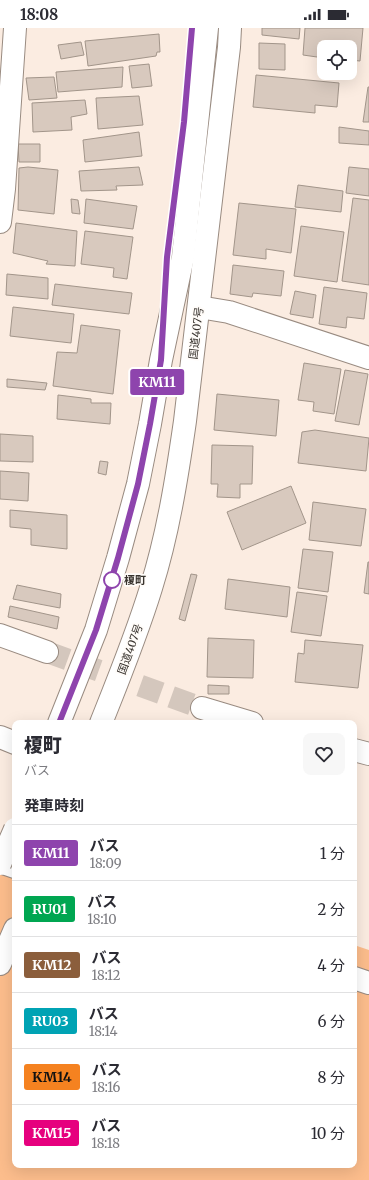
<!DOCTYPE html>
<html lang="ja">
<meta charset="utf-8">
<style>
body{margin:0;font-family:Merriweather,"Noto Sans JP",serif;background:#f7f7f7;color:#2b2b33;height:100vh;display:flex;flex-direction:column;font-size:15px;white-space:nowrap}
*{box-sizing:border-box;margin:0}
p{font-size:13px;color:#7c7c81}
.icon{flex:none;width:22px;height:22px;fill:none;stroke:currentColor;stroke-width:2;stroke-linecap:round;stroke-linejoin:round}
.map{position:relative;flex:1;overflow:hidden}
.side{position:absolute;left:12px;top:692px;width:345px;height:448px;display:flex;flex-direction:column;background:#fff;border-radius:8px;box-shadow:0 4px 16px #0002}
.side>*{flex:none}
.badge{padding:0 8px;border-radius:3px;font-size:14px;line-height:26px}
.controls{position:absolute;left:317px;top:12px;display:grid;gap:8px}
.controls a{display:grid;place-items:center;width:40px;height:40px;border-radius:8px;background:#fff;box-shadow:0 4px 16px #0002;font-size:20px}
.map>.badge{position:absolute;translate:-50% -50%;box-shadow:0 0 0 2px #fff}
h2{padding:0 12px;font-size:15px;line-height:36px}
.round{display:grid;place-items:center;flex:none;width:42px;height:42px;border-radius:8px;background:#f7f7f7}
.overview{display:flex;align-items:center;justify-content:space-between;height:68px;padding:0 12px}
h1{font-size:19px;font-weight:800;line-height:30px}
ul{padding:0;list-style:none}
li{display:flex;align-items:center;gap:12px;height:56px;padding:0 12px;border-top:1px solid #e1e1e2}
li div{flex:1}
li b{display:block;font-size:15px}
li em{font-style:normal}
li .badge{min-width:44px;font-weight:700;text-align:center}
.status{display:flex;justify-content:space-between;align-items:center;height:28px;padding:0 20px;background:#fff;direction:ltr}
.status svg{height:11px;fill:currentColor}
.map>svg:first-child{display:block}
</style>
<div class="status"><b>18:08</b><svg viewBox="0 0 49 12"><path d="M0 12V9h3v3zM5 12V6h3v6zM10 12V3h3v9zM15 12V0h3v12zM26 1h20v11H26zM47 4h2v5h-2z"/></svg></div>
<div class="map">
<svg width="369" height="1152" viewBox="0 0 369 1152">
<rect width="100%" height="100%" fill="#fbece1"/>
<path fill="#fcbd8c" d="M0 811 15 815V1137H354V917L369 922V1152H0Z"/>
<g fill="#d8c9be" stroke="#a2958a">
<path d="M262 0H300L299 11 262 7Z"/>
<path d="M305 0H363L360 33 350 32V19H324V30L303 27Z"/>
<path d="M159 6 160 24H157L156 28 88 38 85 13Z"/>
<path d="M81 14 84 27 61 31 58 17Z"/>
<path d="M259 15 285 16V42L259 41Z"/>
<path d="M149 36 152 58 132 60 129 38Z"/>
<path d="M123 39 122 59 58 64 56 44Z"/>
<path d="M256 47 339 55 337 79 315 77V85L253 79Z"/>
<path d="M54 49 57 70 29 72 26 50Z"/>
<path d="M368 59H369V94H363Z"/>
<path d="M139 68 143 97 98 101 96 70Z"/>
<path d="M85 72 87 86 71 89 72 102 33 104 32 75Z"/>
<path d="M339 99 369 103V117L339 115Z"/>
<path d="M139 104 142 128 85 134 83 112Z"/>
<path d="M18 116H40V134H19Z"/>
<path d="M28 139 58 142 54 186 18 182 19 140Z"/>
<path d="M139 139 143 157 116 158 117 162 81 163 79 143Z"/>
<path d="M349 139 369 141V168L346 165Z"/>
<path d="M298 157 343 163 341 184 295 179Z"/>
<path d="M353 170 369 172V257L342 253Z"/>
<path d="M71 171 78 172 80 186 72 185Z"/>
<path d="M86 171 137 178 133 201 84 195Z"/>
<path d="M239 175 296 181 291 225 266 221V231L233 227Z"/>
<path d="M16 195 77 203 75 238 46 236 48 233 13 225Z"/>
<path d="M301 198 344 204 337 254 294 248Z"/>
<path d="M85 203 133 209 127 251 113 249 114 240 81 236Z"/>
<path d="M233 237 284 243 281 268 253 265 252 269 230 266Z"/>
<path d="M7 246 48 250V271L6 267Z"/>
<path d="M55 256 132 265 129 286 52 277Z"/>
<path d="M324 259 367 265 364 291 347 289 346 300 319 296Z"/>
<path d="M295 263 316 267 313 290 290 286Z"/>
<path d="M13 279 74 286 71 315 10 308Z"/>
<path d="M81 297 120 302 113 366 53 358 57 324 77 325Z"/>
<path d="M304 335 341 341 334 386 313 383 314 374 298 372Z"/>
<path d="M345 342 368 346 359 397 335 393Z"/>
<path d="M7 351 47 355 45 362 7 359Z"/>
<path d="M217 366 279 372 276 408 214 402Z"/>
<path d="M58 367 91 371V375H111L110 396 57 391Z"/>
<path d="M315 402 369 410 366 443 298 435 302 404Z"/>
<path d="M0 406 33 408V434L0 433Z"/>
<path d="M212 417 253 418 252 456H240V470L217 469 218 456H211Z"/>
<path d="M100 433 108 434 106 447 98 445Z"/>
<path d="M0 443 29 445 28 473 0 471Z"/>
<path d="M291 458 306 495 242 522 227 484Z"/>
<path d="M313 474 366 481 361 518 309 512Z"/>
<path d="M10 482 67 487V521L31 517V501L10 499Z"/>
<path d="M303 521 333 524 328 564 298 560Z"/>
<path d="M368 534H369V566L364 565Z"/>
<path d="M191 546 197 547 185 593 179 591Z"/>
<path d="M228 551 290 559 287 589 225 581Z"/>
<path d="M17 557 61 566 60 580 13 571Z"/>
<path d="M297 564 327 568 321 608 291 604Z"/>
<path d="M10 578 59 589 57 601 8 589Z"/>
<path d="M208 610 254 612 253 650 207 649Z"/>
<path d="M305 612 363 617 358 660 295 654 298 625 304 626Z"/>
<path d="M208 657 229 658V666H208Z"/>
</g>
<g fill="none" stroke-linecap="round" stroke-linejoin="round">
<path stroke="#d4c7bd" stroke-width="22" stroke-dasharray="22 11" stroke-linecap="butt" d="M47 624 202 680"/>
<g stroke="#998b81" stroke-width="24">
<g id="minor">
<path d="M0 194 4 161 15 0"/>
<path d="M199 279 229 284 369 330"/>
<path d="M0 607 47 624"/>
<path d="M202 680 252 695"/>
<path d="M0 709 15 715"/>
<path d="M354 722 369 726"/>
<path d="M0 834 15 839"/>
<path d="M354 950 369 955"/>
</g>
</g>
<g stroke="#998b81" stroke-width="24">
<g id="highway">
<path d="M59 695 96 602 118 530 138 456 150 396 161 332 183 229 207 0"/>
<path d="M101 695C119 650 137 606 151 560 168 506 177 449 185 393L229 19 230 0"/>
<path d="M0 936 15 901"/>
</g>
</g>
<use href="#minor" stroke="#fff" stroke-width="22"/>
<use href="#highway" stroke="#fff" stroke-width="22"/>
<g stroke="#998b81" stroke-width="24" stroke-linecap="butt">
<path id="highway-bridge" d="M0 836 15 801"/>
</g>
<use href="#highway-bridge" stroke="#fff" stroke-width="22"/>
</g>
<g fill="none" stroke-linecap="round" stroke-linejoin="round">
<g stroke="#fff" stroke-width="9">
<path id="line" d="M59 695 96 602 118 530 138 456 150 396 161 332 167 229 184 94 192 0"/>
</g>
<use href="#line" stroke="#8e44ad" stroke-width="6"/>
</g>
<circle fill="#fff" stroke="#8e44ad" stroke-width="2" cx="112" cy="552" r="8"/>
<g text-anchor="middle" stroke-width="3.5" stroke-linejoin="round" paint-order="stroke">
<g font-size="11" fill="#38332e" stroke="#fffcf9">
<text transform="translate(196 305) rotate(-83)" y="4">国道407号</text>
<text transform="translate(130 621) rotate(-70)" y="4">国道407号</text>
</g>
<g font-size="11" font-weight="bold" fill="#38332e" stroke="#fffcf9" text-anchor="start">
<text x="124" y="556">榎町</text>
</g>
</g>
</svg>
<div class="controls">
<a><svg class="icon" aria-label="locate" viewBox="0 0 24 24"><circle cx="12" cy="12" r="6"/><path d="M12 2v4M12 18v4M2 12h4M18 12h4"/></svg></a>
</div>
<b class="badge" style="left:157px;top:354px;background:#8e44ad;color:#fff">KM11</b>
<section class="side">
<div class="overview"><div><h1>榎町</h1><p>バス</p></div><a class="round"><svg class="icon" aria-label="heart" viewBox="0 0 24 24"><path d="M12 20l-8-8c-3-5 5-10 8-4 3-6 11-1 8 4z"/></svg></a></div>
<h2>発車時刻</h2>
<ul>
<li><span class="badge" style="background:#8e44ad;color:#fff">KM11</span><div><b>バス</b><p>18:09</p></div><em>1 分</em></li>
<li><span class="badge" style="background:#00a651;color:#fff">RU01</span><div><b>バス</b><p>18:10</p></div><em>2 分</em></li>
<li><span class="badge" style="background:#8b5e3c;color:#fff">KM12</span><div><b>バス</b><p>18:12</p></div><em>4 分</em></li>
<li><span class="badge" style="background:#00a3b4;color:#fff">RU03</span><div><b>バス</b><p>18:14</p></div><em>6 分</em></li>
<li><span class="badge" style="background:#f58220;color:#111">KM14</span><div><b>バス</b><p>18:16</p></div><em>8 分</em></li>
<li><span class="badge" style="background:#e6007e;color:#fff">KM15</span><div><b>バス</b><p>18:18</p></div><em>10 分</em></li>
</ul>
</section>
</div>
